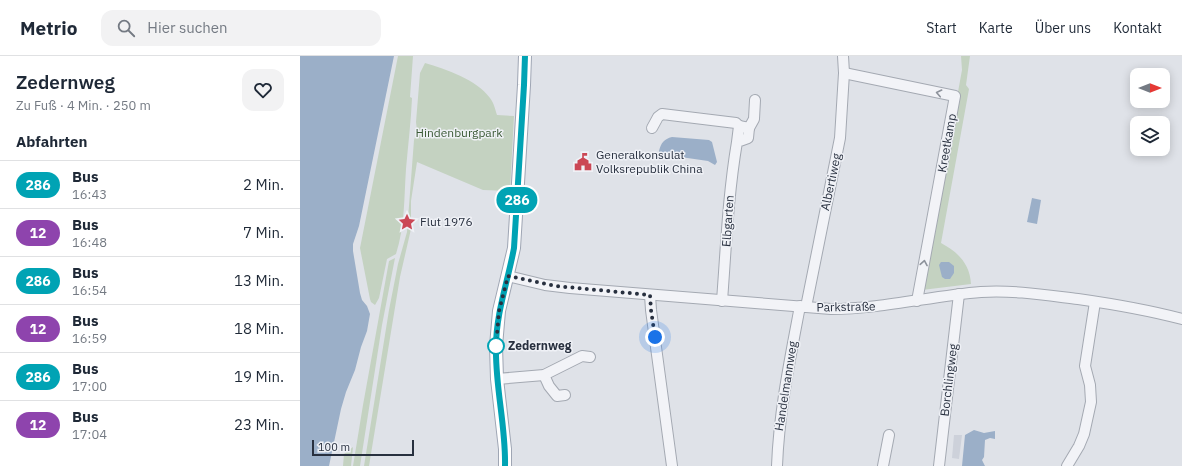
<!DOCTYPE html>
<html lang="de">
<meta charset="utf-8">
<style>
body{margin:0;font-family:"IBM Plex Sans",sans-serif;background:#f2f2f3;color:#1f2937;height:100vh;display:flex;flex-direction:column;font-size:15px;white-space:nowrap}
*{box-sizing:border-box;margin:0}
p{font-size:13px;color:#747a83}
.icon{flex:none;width:22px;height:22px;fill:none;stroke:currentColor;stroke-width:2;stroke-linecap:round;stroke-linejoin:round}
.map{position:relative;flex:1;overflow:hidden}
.details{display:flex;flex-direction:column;background:#fff;width:300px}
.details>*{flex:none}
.badge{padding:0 8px;border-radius:13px;font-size:14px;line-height:26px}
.needle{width:26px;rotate:90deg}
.controls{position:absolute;left:830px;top:12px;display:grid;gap:8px}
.controls a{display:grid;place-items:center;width:40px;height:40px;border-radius:8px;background:#fff;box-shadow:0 2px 10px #0003;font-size:20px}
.scale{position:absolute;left:12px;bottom:10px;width:102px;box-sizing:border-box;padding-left:4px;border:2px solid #28303f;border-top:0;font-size:11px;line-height:14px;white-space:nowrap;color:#28303f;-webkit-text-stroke:3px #eff1f6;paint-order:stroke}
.you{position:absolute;width:20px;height:20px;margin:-10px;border:3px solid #fff;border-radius:50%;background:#1a73e8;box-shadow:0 0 0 6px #1a73e833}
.map>.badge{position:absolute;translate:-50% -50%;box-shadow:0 0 0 2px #fff}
h2{padding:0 16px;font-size:15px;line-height:36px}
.round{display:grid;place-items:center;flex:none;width:42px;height:42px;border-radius:12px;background:#f2f2f3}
.headline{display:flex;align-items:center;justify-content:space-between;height:68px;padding:0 16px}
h1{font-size:19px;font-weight:600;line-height:30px}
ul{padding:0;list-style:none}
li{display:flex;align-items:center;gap:12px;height:48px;padding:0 16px;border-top:1px solid #e0e1e3}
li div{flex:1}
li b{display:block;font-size:15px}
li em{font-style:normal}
li .badge{min-width:44px;font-weight:700;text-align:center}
header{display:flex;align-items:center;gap:24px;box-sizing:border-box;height:56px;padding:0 20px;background:#fff;border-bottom:1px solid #e0e1e3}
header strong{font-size:19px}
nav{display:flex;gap:22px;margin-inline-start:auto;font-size:14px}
.search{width:280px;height:36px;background:#f2f2f3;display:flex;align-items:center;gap:10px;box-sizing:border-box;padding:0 14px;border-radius:12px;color:#747a83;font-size:15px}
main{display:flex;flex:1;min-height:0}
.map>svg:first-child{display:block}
</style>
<header>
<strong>Metrio</strong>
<div class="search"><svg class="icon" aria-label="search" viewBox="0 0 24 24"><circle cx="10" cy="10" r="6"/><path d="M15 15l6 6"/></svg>Hier suchen</div>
<nav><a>Start</a><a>Karte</a><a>Über uns</a><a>Kontakt</a></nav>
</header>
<main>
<section class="details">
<div class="headline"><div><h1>Zedernweg</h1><p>Zu Fuß · 4 Min. · 250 m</p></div><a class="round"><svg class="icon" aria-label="heart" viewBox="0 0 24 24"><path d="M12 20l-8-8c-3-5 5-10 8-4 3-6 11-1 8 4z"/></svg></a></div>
<h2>Abfahrten</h2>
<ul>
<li><span class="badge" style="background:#00a3b4;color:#fff">286</span><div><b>Bus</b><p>16:43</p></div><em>2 Min.</em></li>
<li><span class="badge" style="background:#8e44ad;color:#fff">12</span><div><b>Bus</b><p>16:48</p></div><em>7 Min.</em></li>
<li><span class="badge" style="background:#00a3b4;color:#fff">286</span><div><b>Bus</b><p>16:54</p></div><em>13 Min.</em></li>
<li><span class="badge" style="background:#8e44ad;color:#fff">12</span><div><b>Bus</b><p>16:59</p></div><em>18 Min.</em></li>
<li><span class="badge" style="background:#00a3b4;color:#fff">286</span><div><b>Bus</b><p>17:00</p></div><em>19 Min.</em></li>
<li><span class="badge" style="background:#8e44ad;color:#fff">12</span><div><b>Bus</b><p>17:04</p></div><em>23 Min.</em></li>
</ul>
</section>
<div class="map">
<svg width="882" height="410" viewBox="0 0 882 410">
<rect width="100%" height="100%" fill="#dfe2e8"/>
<path fill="#cdd1da" d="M654 379H662L659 403 652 402Z"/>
<g fill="#c4d2c1">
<path d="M98 0H113L110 41 112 42C111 66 108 89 106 113 104 142 105 170 96 198L87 203 79 242 75 249 71 246 70 243 60 192Z"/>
<path d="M661 0H670L666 29 669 33 641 187C658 196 670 208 671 228L622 234 662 14Z"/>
<path d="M125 7C146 13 177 24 190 42 194 47 195 53 197 59L214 60 210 135 183 134 117 106 111 145V173L100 221 69 410H64L89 254 98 208 107 176 114 84 117 75 116 66 120 17Z"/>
<path d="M95 202 82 269 60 410H53L63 349 89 205Z"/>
<path d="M53 391 51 410H43L44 398Z"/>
</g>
<g fill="#9bafc8">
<path d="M0 0H94L59 170 53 188V195L60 237 62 244 67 250 70 258 67 275 61 291 55 314 46 336 41 353 29 410H0Z"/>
<path d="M372 81 409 84 412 86 417 106 415 109 408 105 360 98 359 95C361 87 364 83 372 81Z"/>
<path d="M732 142 741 144 737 168 727 166Z"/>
<path d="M641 206H649L654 210V217L650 223H645L642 221 639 209Z"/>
<path d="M674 374 684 377 695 375V383L690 382 685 384 684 401 682 404 685 410H662L665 379Z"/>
</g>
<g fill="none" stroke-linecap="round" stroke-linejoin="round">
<g stroke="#a4a9b2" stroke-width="12">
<g id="minor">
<path d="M544 17 655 40 617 245"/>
<path d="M352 72 358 61 362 58 436 67 439 70"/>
<path d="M449 72 454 63 455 44"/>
<path d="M208 220 245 229 270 232 531 253C581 253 631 240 681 236 714 234 745 239 778 243 813 248 848 254 882 263"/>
<path d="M350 239 351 254 372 410"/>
<path d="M422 245C426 192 428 139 437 86L448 82 449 72 439 70 437 86"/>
<path d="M506 251 540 82 544 17 543 0"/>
<path d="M244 319 249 330 257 340 265 339"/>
<path d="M197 323 244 319 282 300 290 301"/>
<path d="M477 410C479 356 490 303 500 250"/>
<path d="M583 410 589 379"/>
<path d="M639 410 659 238"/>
<path d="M767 410 779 390 784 378 791 346 790 329 785 310 795 246"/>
</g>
</g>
<g stroke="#9fa6b4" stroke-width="14">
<path id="major" d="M205 410V393L197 323 196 290 199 255 214 192 224 29 225 0"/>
</g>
<use href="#minor" stroke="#f2f3f7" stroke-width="10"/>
<use href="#major" stroke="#fff" stroke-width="12"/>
</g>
<defs><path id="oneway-chevron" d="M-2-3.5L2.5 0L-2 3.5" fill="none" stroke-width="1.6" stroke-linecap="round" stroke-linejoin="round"/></defs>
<g stroke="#8d929b">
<use href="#oneway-chevron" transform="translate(639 37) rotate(-168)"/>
<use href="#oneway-chevron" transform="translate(624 207) rotate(-80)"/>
</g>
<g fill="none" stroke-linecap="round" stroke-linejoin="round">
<g stroke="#fff" stroke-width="9">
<path id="line" d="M205 410C206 370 195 331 196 291 196 257 208 225 214 192L224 29 225 0"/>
</g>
<use href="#line" stroke="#00a3b4" stroke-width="6"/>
<path stroke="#28303f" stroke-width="4" stroke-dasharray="0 7.2" d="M196 290 199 255 208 220 256 230 350 239 351 254 355 281"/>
</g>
<defs>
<g id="civic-bare" transform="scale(1.38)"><path d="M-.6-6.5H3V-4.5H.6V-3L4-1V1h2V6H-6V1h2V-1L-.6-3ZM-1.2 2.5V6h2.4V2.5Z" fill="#cb4755" stroke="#eff1f6" stroke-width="2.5" paint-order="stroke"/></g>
<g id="sight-bare" transform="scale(1.38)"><path d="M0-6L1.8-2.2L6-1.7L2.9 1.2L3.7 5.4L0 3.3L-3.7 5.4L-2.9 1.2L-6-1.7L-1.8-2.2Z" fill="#cb4755" stroke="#eff1f6" stroke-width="2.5" paint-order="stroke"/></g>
</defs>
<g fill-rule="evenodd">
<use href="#civic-bare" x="283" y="106"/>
<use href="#sight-bare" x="107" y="166"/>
</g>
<circle fill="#fff" stroke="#00a3b4" stroke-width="2" cx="196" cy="290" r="8"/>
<g text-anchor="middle" stroke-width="3" stroke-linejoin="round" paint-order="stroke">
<g font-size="12" fill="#3b5a36" stroke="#eff1f6">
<text x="159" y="81">Hindenburgpark</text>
</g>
<g font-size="12" fill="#28303f" stroke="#eff1f6">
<text transform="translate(647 87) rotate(-80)" y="4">Kreetkamp</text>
<text transform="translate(531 126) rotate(-78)" y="4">Albertiweg</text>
<text transform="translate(428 165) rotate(-86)" y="4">Elbgarten</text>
<text transform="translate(546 251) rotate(-1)" y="4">Parkstraße</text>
<text transform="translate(649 324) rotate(-83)" y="4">Borchlingweg</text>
<text transform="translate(486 330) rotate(-81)" y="4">Handelmannweg</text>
</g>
<g font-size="12" fill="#28303f" stroke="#eff1f6" text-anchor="start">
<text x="296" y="103">Generalkonsulat<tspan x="296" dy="14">Volksrepublik China</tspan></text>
<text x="120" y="170">Flut 1976</text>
</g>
<g font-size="12" font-weight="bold" fill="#28303f" stroke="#eff1f6" text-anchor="start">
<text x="208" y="294">Zedernweg</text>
</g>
</g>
</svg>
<div class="controls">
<a><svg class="needle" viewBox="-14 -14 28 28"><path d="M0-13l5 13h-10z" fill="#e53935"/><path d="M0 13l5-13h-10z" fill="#747a83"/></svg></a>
<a><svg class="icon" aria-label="layers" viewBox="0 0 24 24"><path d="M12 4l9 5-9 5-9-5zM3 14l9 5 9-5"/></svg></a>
</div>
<div class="scale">100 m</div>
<div class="you" style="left:355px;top:281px"></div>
<b class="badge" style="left:217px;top:144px;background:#00a3b4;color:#fff">286</b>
</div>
</main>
